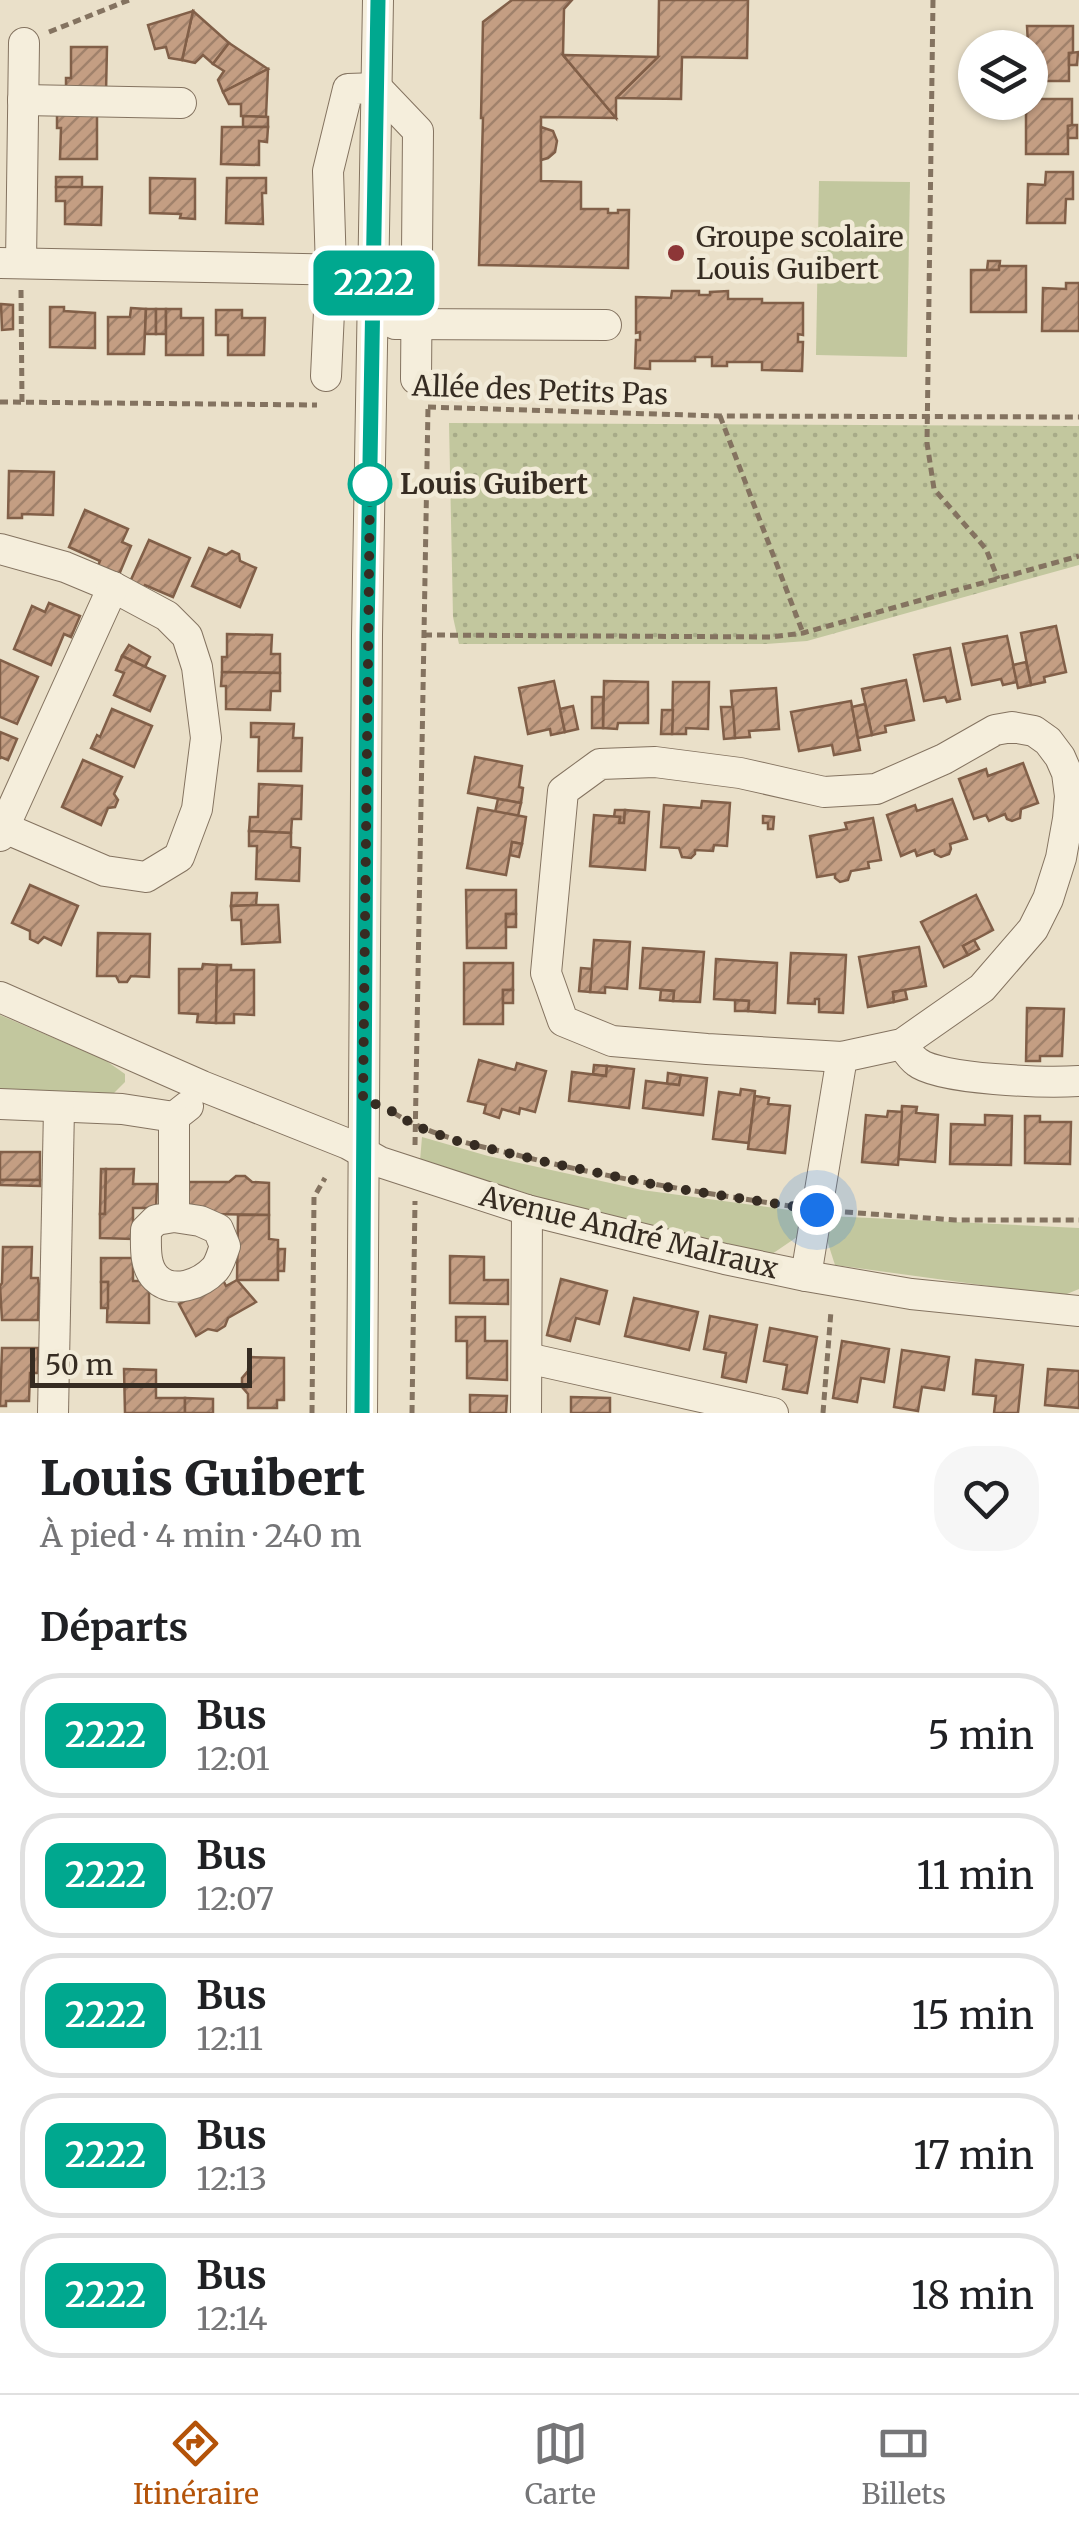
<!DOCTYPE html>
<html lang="fr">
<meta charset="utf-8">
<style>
body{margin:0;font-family:Merriweather,serif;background:#f6f6f6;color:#202124;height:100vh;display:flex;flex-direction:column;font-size:38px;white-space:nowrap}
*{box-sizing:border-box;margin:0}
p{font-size:32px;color:#757577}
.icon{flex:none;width:55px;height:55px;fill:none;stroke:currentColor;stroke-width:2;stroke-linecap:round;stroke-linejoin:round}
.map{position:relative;height:1413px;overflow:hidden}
.sheet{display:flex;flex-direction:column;background:#fff;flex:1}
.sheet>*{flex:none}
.badge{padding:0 20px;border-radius:15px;font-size:35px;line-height:65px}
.fabs{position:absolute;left:958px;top:30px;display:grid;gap:20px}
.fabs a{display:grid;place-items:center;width:90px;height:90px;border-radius:50%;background:#fff;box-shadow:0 2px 8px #0004;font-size:50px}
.scale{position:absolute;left:30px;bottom:25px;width:222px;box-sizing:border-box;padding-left:10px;border:5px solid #362c22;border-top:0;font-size:28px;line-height:35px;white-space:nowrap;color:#362c22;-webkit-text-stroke:8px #f2ebd8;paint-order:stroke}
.you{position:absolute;width:50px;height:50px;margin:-25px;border:8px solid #fff;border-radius:50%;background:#1a73e8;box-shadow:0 0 0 15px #1a73e833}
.map>.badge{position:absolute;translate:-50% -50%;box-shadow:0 0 0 5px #fff}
h2{padding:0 40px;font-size:38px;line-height:90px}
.round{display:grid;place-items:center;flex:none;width:105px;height:105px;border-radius:40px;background:#f6f6f6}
.headline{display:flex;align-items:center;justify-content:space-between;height:170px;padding:0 40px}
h1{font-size:48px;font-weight:800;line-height:75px}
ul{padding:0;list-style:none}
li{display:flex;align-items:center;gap:30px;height:125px;margin:0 20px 15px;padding:0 20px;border:5px solid #e0e0e0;border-radius:40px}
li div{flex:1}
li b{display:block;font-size:38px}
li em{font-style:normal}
li .badge{min-width:110px;font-weight:700;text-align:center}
.tabs{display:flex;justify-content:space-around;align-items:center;height:140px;border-top:2px solid #e0e0e0;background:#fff;font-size:28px;color:#757577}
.tabs a{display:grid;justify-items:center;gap:5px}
.tabs .active{color:#b45309}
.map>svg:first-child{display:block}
</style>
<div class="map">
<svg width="1079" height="1413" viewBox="0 0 1079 1413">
<defs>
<pattern id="park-dots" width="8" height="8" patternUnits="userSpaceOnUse" patternTransform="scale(2.5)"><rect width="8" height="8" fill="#c2c79e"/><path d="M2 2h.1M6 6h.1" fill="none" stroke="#a7ab88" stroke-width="1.8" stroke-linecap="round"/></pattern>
<pattern id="building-hatch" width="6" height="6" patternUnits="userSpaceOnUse" patternTransform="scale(2.5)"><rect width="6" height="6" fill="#c49e83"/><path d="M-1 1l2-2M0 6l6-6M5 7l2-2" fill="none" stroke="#a0816b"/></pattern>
</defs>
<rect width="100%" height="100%" fill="#eae0c9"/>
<g fill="#c2c79e">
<path d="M819 181 910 182 907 357 816 355Z"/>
<path d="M0 1015 105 1060 125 1074V1082L109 1098 0 1093Z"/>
<path d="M422 1137 488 1156 642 1190 804 1212 797 1237 772 1254 578 1209 420 1161Z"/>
<path d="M828 1216 1079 1228V1289L1062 1296 835 1265 826 1237Z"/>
</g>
<path fill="url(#park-dots)" d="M449 423 1079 426V565L807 641 766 644H459L453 617Z"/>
<g fill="url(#building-hatch)" stroke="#815f48" stroke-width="2.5">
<path d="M512 0H572L564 9 563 55 616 118 541 117V181L581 182V209H608V213H618V210H629L628 268 479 265 483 118H481L483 22Z"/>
<path d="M659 0H748L747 58 682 57 681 99 616 98 658 57Z"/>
<path d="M193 11 229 43 213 64 203 55 195 63 182 60Z"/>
<path d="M193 11 182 60 169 58 166 47 155 49 148 25Z"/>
<path d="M1027 26H1073V53H1069V81H1030Z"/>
<path d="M229 43 268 69 223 92 218 80 224 71 213 64Z"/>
<path d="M71 47H107L106 93 66 92V78H71Z"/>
<path d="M1078 52 1077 65H1069V53Z"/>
<path d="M563 55 658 57 616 98V118Z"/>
<path d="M268 69 266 117 241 116V104H229L223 92Z"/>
<path d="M1030 99H1072V126H1068V154H1026V102H1030Z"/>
<path d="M57 114 97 115V159H60L61 128H57Z"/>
<path d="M243 116 268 117V127H243Z"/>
<path d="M1072 125H1077V138H1068V126Z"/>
<path d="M222 127H268L267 142 259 141V165L221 164Z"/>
<path d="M541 127 553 131 557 141 555 152 548 158 541 160Z"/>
<path d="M1046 172H1073V199H1066L1065 223H1027L1028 184 1045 185Z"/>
<path d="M56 177H82V188L56 187Z"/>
<path d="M150 178 195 179V219L180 218 181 214 150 213Z"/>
<path d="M227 178H266V193H262L263 224 226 223Z"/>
<path d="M56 187H102L101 225 65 224V201H56Z"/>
<path d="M988 261H1000L999 270H987Z"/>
<path d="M999 266H1026V312H971V270H999Z"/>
<path d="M1066 283H1079V331H1042L1043 288 1066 289Z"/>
<path d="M672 291H699V295H710V292L728 291V299H762V303H803V335L798 334V342H803L802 371 762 370V362H727V366H712V357H695V361H650V369L635 368 636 340H640V332L636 333V297L671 298Z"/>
<path d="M1 304 13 305V329L2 330Z"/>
<path d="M50 307H64V311L95 313V348L50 347Z"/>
<path d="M131 308 146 309 144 354H108V317H130Z"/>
<path d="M146 309H156V334H145Z"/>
<rect x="156" y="309" width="10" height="25"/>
<path d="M166 309H181V318H203V355H166Z"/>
<path d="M216 310H242V318H265L264 355H228V335H216Z"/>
<path d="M9 471 54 472 53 515 22 514V518H8Z"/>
<path d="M85 510 128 529 122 542 131 546 118 577 97 568 100 561 69 547Z"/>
<path d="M149 540 190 558 173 597 145 585 143 588 130 582Z"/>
<path d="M209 548 226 555 232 551 239 554 240 561 256 568 240 607 192 586Z"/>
<path d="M49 603 80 616 71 637 64 634 51 665 14 649 32 606 45 612Z"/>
<path d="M1056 626 1066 672 1044 677 1045 682 1031 685 1021 633Z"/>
<path d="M227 634 272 635 271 654H280V673L222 672V657H227Z"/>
<path d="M1007 636 1017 682 1003 685 1001 679 972 685 963 644Z"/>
<path d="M129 645 150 657 145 667 122 656Z"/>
<path d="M950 648 960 699 947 702 945 697 924 701 914 655Z"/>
<path d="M122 656 165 676 150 711 114 695 124 673 116 670Z"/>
<path d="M0 660 38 677 17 724 0 717Z"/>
<path d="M1026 662 1031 685 1018 688 1013 665Z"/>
<path d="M222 672 280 673V691H271L270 710 226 709V686H221Z"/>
<path d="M906 680 914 720 885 726 886 732 872 735 862 689Z"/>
<path d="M554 681 565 732 551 735 550 729 528 734 519 688Z"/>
<path d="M604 681 648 682V723H618L617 729 603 728Z"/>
<path d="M673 682H709L708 729 686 728V734H672Z"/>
<path d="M776 688 779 729 749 731 750 737 735 738 731 691Z"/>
<rect x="592" y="697" width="11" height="31"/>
<path d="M851 701 860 750 834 755 832 745 799 751 791 712Z"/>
<path d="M865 704 872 735 858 738 852 707Z"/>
<path d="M573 706 578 729 565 732 560 709Z"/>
<path d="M721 707H733L735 738 724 739Z"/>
<path d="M112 709 152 726 134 767 91 748 97 735 100 737Z"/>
<path d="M662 710H673L672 734H661Z"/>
<path d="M251 723 294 724 293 738H302L301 771H258L259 737H251Z"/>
<path d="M0 732 17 739 8 760 1 757 0 759Z"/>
<path d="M475 757 522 766 519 787 523 788 521 803 468 793Z"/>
<path d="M83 760 122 777 114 794 118 800 115 807 108 808 101 825 62 807Z"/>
<path d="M1023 763 1038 803 1021 809 1020 818 1012 821 1007 819 1005 814 989 821 986 815 974 819 959 779 986 769 988 776Z"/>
<path d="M259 784 302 786 301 819H292L291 833 249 831 250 817H258Z"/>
<path d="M498 799 521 803 518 816 495 812Z"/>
<path d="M952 799 967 839 950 844 951 849 949 854 941 857 935 854 934 850 917 856 915 850 901 856 887 815 915 805 917 811Z"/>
<path d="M702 801 730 803 727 846 714 845 713 851 695 850V854L691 858 682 857 679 848 661 847 664 805 701 808Z"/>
<path d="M478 808 526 817 522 844 512 842 506 875 467 868Z"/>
<path d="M615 810H625L624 823H619L620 817H614Z"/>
<path d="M625 810 649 812 645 870 590 866 594 815 620 817 619 823H624Z"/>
<path d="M763 816 774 817 773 829H768V823H763Z"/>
<path d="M873 818 881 860 868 862 869 868 851 871 848 880 840 882 835 878V874L817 877 810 836 847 829 845 823Z"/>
<path d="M249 831 291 833V847L300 848 299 881 256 879 257 846H249Z"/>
<path d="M512 842 522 844 519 857 510 855Z"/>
<path d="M30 885 78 906 61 945 44 937 38 943 30 939V931L12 923Z"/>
<path d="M466 890H516V914H506V948H467Z"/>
<path d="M232 893H257L256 905 231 906Z"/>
<path d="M976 895 993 930 963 946 968 955 944 967 921 922Z"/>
<path d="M256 905H278L280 942 242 944 241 920H232L231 906Z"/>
<rect x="506" y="914" width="10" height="13"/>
<path d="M98 933 150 934 149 977 131 976 127 982H119L116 976H97Z"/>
<path d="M594 940 630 942 627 989 605 987V993L590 992Z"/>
<path d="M974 940 979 949 968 955 963 946Z"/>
<path d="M919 947 926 986 893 992 894 1002 868 1007 859 957Z"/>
<path d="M643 948 704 952 700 1002 673 1001 674 991 640 988Z"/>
<path d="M791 953 846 955 843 1013 819 1012V999H815V1004L788 1003Z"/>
<path d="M716 959 777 963 775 1013 748 1011 749 1001 714 999Z"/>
<path d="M464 963H513V990H503V1024H464Z"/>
<path d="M203 964 217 965 216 1023 197 1022 198 1014 179 1013V969H202Z"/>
<path d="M217 965H231V970H254V1015L234 1014V1023H216Z"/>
<path d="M581 968 592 969 590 992 579 991Z"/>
<rect x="503" y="990" width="10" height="13"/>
<path d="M661 990 674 991 673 1001 660 1000Z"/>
<path d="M905 990 907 999 894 1002 893 992Z"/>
<path d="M735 1000 749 1001 748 1011H735Z"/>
<path d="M1027 1008 1064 1009 1062 1056H1040V1061H1026Z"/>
<path d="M479 1060 515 1070 517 1063 546 1071 535 1112 520 1108 519 1114 502 1109 499 1118 484 1113 486 1105 468 1101Z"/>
<path d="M594 1065 607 1066 606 1076 593 1074Z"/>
<path d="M607 1066 634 1069 629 1108 569 1101 572 1072 606 1076Z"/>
<path d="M668 1073 681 1075 679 1085 667 1084Z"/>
<path d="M681 1075 707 1078 703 1115 643 1108 646 1081 679 1085Z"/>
<path d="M741 1089 755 1091 749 1143 713 1139 719 1092 740 1095Z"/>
<path d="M755 1096 769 1098 768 1104 790 1106 785 1153 748 1149Z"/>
<path d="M902 1106 917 1107 916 1113 938 1115 935 1162 898 1159Z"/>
<path d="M888 1111 902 1112 898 1165 862 1162 866 1115 887 1117Z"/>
<path d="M985 1115 1012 1116 1011 1165 950 1164 951 1124 985 1125Z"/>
<path d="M1025 1116H1040V1122H1071L1070 1164 1025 1163Z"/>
<rect x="0" y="1152" width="40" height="28"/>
<path d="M101 1169H106L105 1214H100Z"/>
<path d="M106 1169H134L133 1184H157L156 1208H133V1239L100 1238V1214H105Z"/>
<path d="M236 1176H245L252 1182 269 1183V1215L212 1214 188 1210 189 1182H229Z"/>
<path d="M0 1180H40V1186L0 1185Z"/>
<path d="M238 1215H269V1239L278 1240V1280H237Z"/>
<path d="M3 1247H32L31 1278H38L39 1286 38 1320H2L0 1286 2 1283Z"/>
<path d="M278 1249H285L284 1271H278Z"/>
<path d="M450 1256 484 1257V1280H508V1304L450 1303Z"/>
<path d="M101 1258H133V1281H149V1323L107 1322 108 1282H101Z"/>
<path d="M561 1279 607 1291 599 1324 576 1318 570 1341 547 1335Z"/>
<path d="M223 1280 226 1286 237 1280 256 1302 228 1318 225 1326 217 1331 208 1329 196 1336 179 1304Z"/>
<rect x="101" y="1282" width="7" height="26"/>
<path d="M634 1298 698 1312 689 1350 625 1336Z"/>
<path d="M710 1316 757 1325 746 1382 722 1377 726 1353 704 1349Z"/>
<path d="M456 1317H485V1341H507V1380L467 1378V1341H456Z"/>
<path d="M770 1328 817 1337 807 1393 783 1389 787 1365 764 1361Z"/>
<path d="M842 1341 889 1349 884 1382 861 1378 857 1402 833 1398Z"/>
<path d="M2 1348H38V1373H30L29 1401H6V1406H0Z"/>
<path d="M902 1350 949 1357 944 1390 922 1387 918 1411 894 1407Z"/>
<path d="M249 1357 284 1358V1400H277V1408H248V1394L242 1387V1378L248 1371Z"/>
<path d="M976 1360 1023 1365 1018 1413H994L996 1396 973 1394Z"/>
<path d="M124 1369 156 1370V1398H185V1413H125Z"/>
<path d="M1048 1369 1079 1371V1408L1045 1405Z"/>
<path d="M470 1395 507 1396 506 1413H470Z"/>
<path d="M571 1397 610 1398V1413H571Z"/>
<path d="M185 1398 213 1399V1413H185Z"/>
</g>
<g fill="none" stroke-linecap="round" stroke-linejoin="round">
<g stroke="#847360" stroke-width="32">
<g id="minor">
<path d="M23 100 181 103"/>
<path d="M0 263 351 270"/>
<path d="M21 263 24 43"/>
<path d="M395 324 606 325"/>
<path d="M326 376 331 269 328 171 348 89 377 88 418 131 416 379"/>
<path d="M0 549 65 567 113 587 167 616 187 636 197 667 206 738 197 809 179 857 146 877 105 871 0 826"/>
<path d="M1012 727 1034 731 1048 741 1060 757 1067 773 1070 796 1068 819 1061 858 1048 899 1033 929 982 988 902 1044 842 1057 707 1049 612 1041 563 1021 546 973 563 791 600 764 655 762 740 773 824 792 876 789 944 759 995 730Z"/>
<path d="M0 836 113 587"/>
<path d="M0 997 202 1086 348 1144 380 1162 527 1210 725 1259 806 1276 911 1294 1079 1311"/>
<path d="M902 1044C906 1050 911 1058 917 1062 939 1080 1047 1083 1079 1081"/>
<path d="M0 1104 122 1109 174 1117 188 1106"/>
<path d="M174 1217 200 1221 218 1229 225 1246C222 1254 220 1263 215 1269 201 1284 173 1295 156 1278 144 1266 146 1246 146 1230L156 1220 174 1217V1117"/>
<path d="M806 1276 842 1057"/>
<path d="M527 1358 773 1413"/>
<path d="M53 1413 59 1108"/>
<path d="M362 1413 367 635 378 0"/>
<path d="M526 1413 527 1210"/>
</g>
</g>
<g stroke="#847360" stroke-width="5" stroke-dasharray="8 5" stroke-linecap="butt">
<path d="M933 0 927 443 934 489 986 549 998 579"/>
<path d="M49 32 129 0"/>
<path d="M21 290 22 402"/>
<path d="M0 402 317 405"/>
<path d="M428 407 720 416 1079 417"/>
<path d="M720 416 803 633"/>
<path d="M424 635 771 637 803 633 1079 556"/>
<path d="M394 1113C431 1136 474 1145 517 1155 607 1178 698 1192 790 1206"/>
<path d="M415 1145 428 407"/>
<path d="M845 1212 955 1220H1079"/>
<path d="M312 1413 314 1197 325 1178"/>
<path d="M412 1413 415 1201"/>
<path d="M823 1413 831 1311"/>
</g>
<use href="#minor" stroke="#f5eedc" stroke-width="30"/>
</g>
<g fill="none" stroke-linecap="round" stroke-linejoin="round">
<g stroke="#fff" stroke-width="22">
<path id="line" d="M362 1413 367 635 378 0"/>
</g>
<use href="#line" stroke="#00a88f" stroke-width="15"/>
<path stroke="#362c22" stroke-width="10" stroke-dasharray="0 18" d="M370 484 363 1101 383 1106 416 1126 453 1140 546 1162 666 1187 817 1210"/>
</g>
<circle fill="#8d3637" stroke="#f2ebd8" stroke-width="4" cx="676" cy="253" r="10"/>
<circle fill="#fff" stroke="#00a88f" stroke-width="5" cx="370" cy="484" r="20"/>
<g text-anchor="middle" stroke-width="9" stroke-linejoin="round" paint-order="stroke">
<g font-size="28" fill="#362c22" stroke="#f2ebd8" text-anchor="start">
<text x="696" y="247">Groupe scolaire<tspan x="696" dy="32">Louis Guibert</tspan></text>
</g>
<g font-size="28" fill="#362c22" stroke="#f2ebd8">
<text transform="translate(540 390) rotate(2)" y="10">Allée des Petits Pas</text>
<text transform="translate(629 1232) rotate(14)" y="10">Avenue André Malraux</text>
</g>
<g font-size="28" font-weight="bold" fill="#362c22" stroke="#f2ebd8" text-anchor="start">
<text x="400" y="494">Louis Guibert</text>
</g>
</g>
</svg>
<div class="fabs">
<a><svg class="icon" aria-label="layers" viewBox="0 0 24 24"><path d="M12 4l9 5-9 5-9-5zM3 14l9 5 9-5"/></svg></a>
</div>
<div class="scale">50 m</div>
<div class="you" style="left:817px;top:1210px"></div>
<b class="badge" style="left:374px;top:283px;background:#00a88f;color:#fff">2222</b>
</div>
<section class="sheet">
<div class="headline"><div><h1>Louis Guibert</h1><p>À pied · 4 min · 240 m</p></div><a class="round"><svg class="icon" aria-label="heart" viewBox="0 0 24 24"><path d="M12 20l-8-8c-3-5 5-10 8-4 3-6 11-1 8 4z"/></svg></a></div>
<h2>Départs</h2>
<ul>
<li><span class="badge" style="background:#00a88f;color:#fff">2222</span><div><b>Bus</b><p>12:01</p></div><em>5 min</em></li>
<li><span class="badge" style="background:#00a88f;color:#fff">2222</span><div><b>Bus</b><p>12:07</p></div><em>11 min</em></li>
<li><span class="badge" style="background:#00a88f;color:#fff">2222</span><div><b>Bus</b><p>12:11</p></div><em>15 min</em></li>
<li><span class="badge" style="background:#00a88f;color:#fff">2222</span><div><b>Bus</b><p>12:13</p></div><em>17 min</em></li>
<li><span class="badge" style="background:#00a88f;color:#fff">2222</span><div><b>Bus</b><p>12:14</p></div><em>18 min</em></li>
</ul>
</section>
<nav class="tabs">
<a class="active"><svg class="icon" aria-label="directions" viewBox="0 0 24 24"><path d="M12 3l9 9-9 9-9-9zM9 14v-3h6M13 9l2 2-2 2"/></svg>Itinéraire</a>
<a><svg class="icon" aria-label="map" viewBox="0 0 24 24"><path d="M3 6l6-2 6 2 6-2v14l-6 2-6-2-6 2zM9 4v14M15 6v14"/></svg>Carte</a>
<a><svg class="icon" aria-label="tickets" viewBox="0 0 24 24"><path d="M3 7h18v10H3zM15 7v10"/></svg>Billets</a>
</nav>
